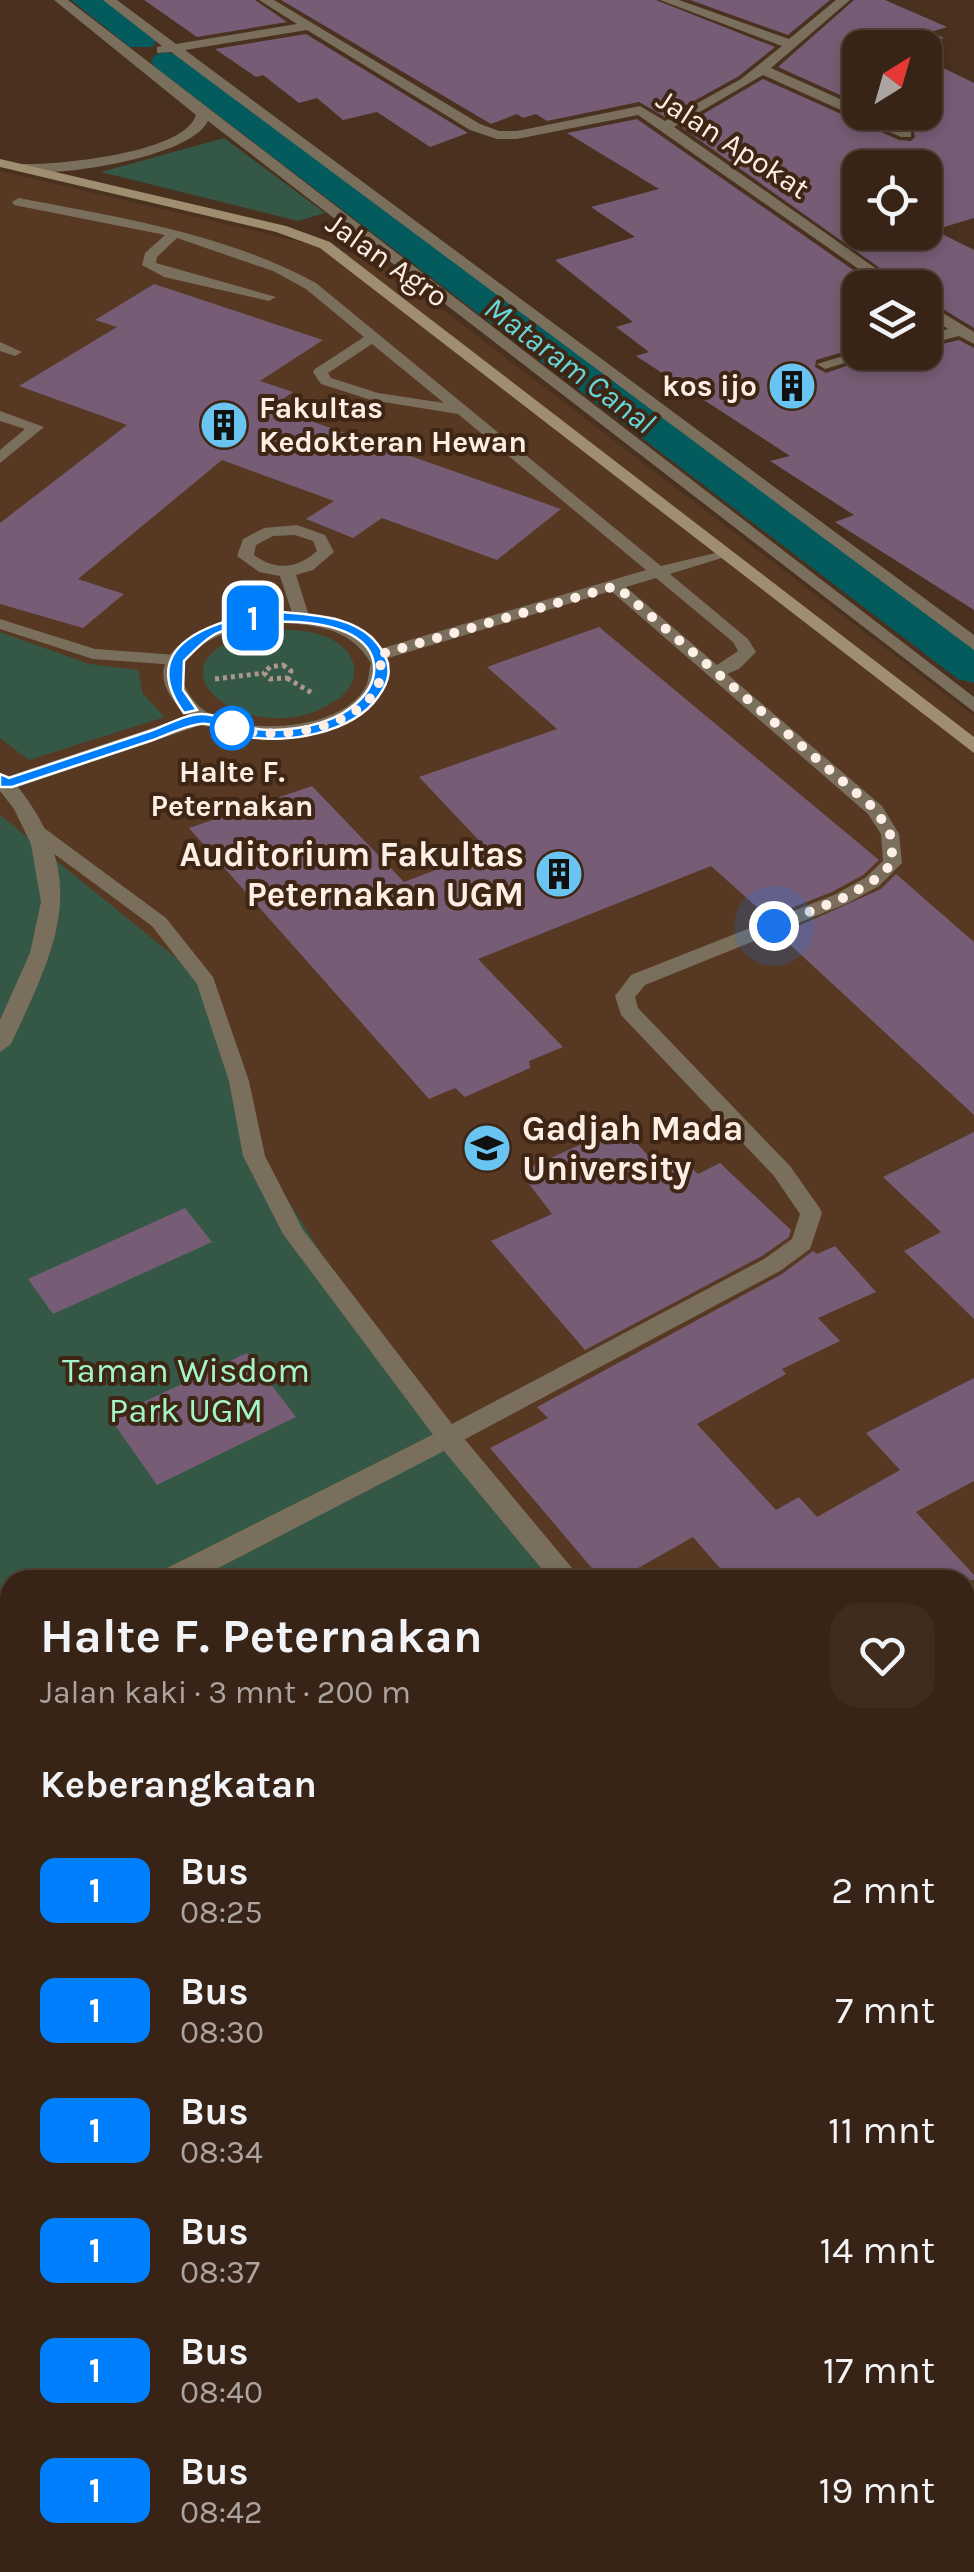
<!DOCTYPE html>
<html lang="id">
<meta charset="utf-8">
<style>
body{margin:0;font-family:Karla,sans-serif;background:#3f2c1f;color:#f1f3f6;height:100vh;display:flex;flex-direction:column;font-size:38px;white-space:nowrap}
*{box-sizing:border-box;margin:0}
p{font-size:32px;color:#aba4a1}
.icon{flex:none;width:55px;height:55px;fill:none;stroke:currentColor;stroke-width:2;stroke-linecap:round;stroke-linejoin:round}
.map{position:relative;flex:1;overflow:hidden}
.sheet{position:absolute;left:0px;top:1570px;width:975px;height:1002px;display:flex;flex-direction:column;background:#382416;border-radius:30px 30px 0 0;box-shadow:0 5px 15px #0003,0 0 0 2px #524135}
.sheet>*{flex:none}
.badge{padding:0 20px;border-radius:15px;font-size:35px;line-height:65px}
.needle{width:65px;rotate:37deg}
.buttons{position:absolute;left:842px;top:30px;display:grid;gap:20px}
.buttons a{display:grid;place-items:center;width:100px;height:100px;border-radius:20px;background:#382416;box-shadow:0 5px 15px #0003,0 0 0 2px #524135;font-size:50px}
.you{position:absolute;width:50px;height:50px;margin:-25px;border:8px solid #fff;border-radius:50%;background:#1a73e8;box-shadow:0 0 0 15px #1a73e833}
.map>.badge{position:absolute;translate:-50% -50%;box-shadow:0 0 0 5px #fff}
h2{padding:0 40px;font-size:38px;line-height:90px}
.round{display:grid;place-items:center;flex:none;width:105px;height:105px;border-radius:30px;background:#3f2c1f}
.headline{display:flex;align-items:center;justify-content:space-between;height:170px;padding:0 40px}
h1{font-size:48px;font-weight:700;line-height:75px}
ul{padding:0;list-style:none}
li{display:flex;align-items:center;gap:30px;height:120px;padding:0 40px}
li div{flex:1}
li b{display:block;font-size:38px}
li em{font-style:normal}
li .badge{min-width:110px;font-weight:700;text-align:center}
.map>svg:first-child{display:block}
</style>
<div class="map">
<svg width="974" height="2572" viewBox="0 0 974 2572">
<rect width="100%" height="100%" fill="#4a301e"/>
<path fill="#573822" d="M0 171 378 260 974 716V2545L965 2552V1580H10V2562L953 2563 941 2572H0Z"/>
<g fill="#355846">
<path d="M224 138 325 213 298 221 101 172Z"/>
<path d="M275 629C290 630 306 630 321 635 356 646 368 679 335 701 250 759 120 654 275 629Z"/>
<path d="M0 632 89 664 138 670 143 694 165 717 29 760 0 738Z"/>
<path d="M0 815 206 982 251 1142 383 1351 568 1580H10V2562L953 2563 941 2572H0Z"/>
<path d="M965 2065 974 2076V2545L965 2552Z"/>
</g>
<g fill="none" stroke-linecap="round" stroke-linejoin="round">
<g fill="#045b5d" fill-rule="evenodd">
<path d="M71 0H105L156 41 152 47H130Z"/>
<path d="M166 52 177 55 974 649V683L958 679 155 67 151 61 155 55Z"/>
</g>
</g>
<g fill="#765d75" fill-rule="evenodd">
<path d="M144 0H255L287 22 197 37Z"/>
<path d="M281 0H656L775 47 739 76 665 117 639 102 547 121 536 114 523 118 517 114 491 124Z"/>
<path d="M690 0H830L788 35Z"/>
<path d="M854 0H885L947 27 931 32 944 38 912 48H860V104L778 67Z"/>
<path d="M306 34 468 133 430 147 377 112 343 120 317 98 299 103 263 75 256 77 215 49Z"/>
<path d="M925 59 974 83V218L934 230 974 250V328L925 298V288H908L681 127 763 79 899 140 911 141 915 137 913 128 880 112H925ZM860 168H925V232H860Z"/>
<path d="M637 119 879 288H860V347L816 360 815 367 826 373 886 352H925V348L959 340 974 348V610L835 522 854 515 770 461 790 456 636 356 649 352 616 327 633 322 555 260 635 237 591 207 659 189 567 133Z"/>
<path d="M154 284 323 340 260 381 293 392 271 407 561 509 497 560 382 518 353 538 306 519 334 501 222 460 78 579 124 594 83 628 0 604V523L127 425 19 386 117 327 95 320Z"/>
<path d="M599 627 879 860 863 875 832 892 768 917 711 866 478 959 563 1047 529 1061 530 1068 465 1097 455 1088 429 1099 189 828 312 786 404 882 488 850 419 777 557 729 487 667Z"/>
<path d="M896 874 974 942V1115L783 938 789 936 785 932 881 889Z"/>
<path d="M621 1126 665 1174 687 1163 698 1174 720 1163 791 1230 789 1237 762 1256 585 1350 491 1241 552 1214 520 1172Z"/>
<path d="M974 1132V1319L904 1251 941 1232 883 1177Z"/>
<path d="M185 1208 212 1242 53 1314 28 1279Z"/>
<path d="M835 1246 876 1292 818 1318 840 1341 782 1369 786 1374 697 1424 776 1510 799 1497 817 1517 900 1470 866 1433 974 1378V1481L916 1512 974 1575V1580H730L693 1537 617 1580H602L490 1448 548 1418 537 1407 782 1274 813 1251 817 1254Z"/>
<path d="M247 1353 296 1417 157 1485 110 1418Z"/>
</g>
<g fill="none" stroke-linecap="round" stroke-linejoin="round">
<g stroke="#ab988b" stroke-width="5" stroke-dasharray="4 4" stroke-linecap="butt">
<path d="M283 665 291 671 287 678 270 679 264 673 270 667Z"/>
<path d="M287 678 312 693"/>
<path d="M215 679 264 673"/>
</g>
<g fill="#7a6f5c" fill-rule="evenodd">
<path d="M19 198C122 218 223 233 316 283L661 566 728 550V556L670 574 748 639 756 652 739 669 727 674 882 806 899 834 902 863 879 886 848 903 645 985 635 997 638 1008 790 1166 819 1207 822 1213 810 1249 780 1271 456 1444H440L283 1234 243 1156 229 1081 197 984 152 926 30 836V828H44L166 918 213 977 249 1081 265 1156 303 1230 452 1424 764 1259 792 1239 800 1214 774 1176 621 1015 615 996 631 975 834 895 865 878 883 861 881 834 868 814 611 591 385 659H373V651L646 570 458 414 371 400 321 384 313 372 315 369 364 337 306 289 273 271 177 238 157 257 156 263 276 297 269 301 164 277 142 265 145 253 165 235 14 205 12 202ZM372 344 444 403 378 393 331 378 328 373ZM656 578 733 642 738 651 717 665 626 587Z"/>
<path d="M0 342 22 352 15 356 0 351Z"/>
<path d="M0 411 44 427 0 463V450L25 429 0 421Z"/>
<path d="M297 525 325 535 334 552 313 570 296 575 309 616 301 621 293 616 280 576 259 572 237 556 243 539 264 528ZM295 535 313 541 317 551C297 569 276 571 254 555L256 545 273 536Z"/>
<path d="M0 619 95 649 177 655 186 660 177 665 93 659 0 629Z"/>
</g>
<g fill="#7a6f5c" fill-rule="evenodd">
<path d="M54 0H68L974 697V712L208 121C190 158 56 178 18 171V165L23 164C58 165 185 153 196 115Z"/>
<path d="M103 0H117L176 44 297 24 259 0H274L480 124 499 131H517L640 106 665 121 741 79 782 46 660 0H679L789 39 836 0H850L771 68 860 108V112H870L911 131V137H901L763 75 674 127 904 288H886L638 115 517 139H497L470 130 307 30 185 50 974 635V650L171 52 157 53V47L162 46Z"/>
<path d="M925 302 974 332V344L959 336 925 345V335L948 329 925 314Z"/>
<path d="M860 351 882 352 825 369 817 364Z"/>
<path d="M269 609 337 619 373 636 390 663 381 693 359 716 324 732 271 739 201 725 18 787C92 881 55 949 11 1044L0 1052V1020L30 953 41 902 31 844 14 809 0 791V773L9 776 188 716C117 652 217 620 269 609ZM269 621C311 626 348 624 371 663 369 670 369 680 366 686 344 730 250 735 211 715 199 708 191 699 185 687 165 645 241 627 269 621Z"/>
<path d="M448 1427 457 1430 582 1580H551L444 1451 195 1580H155L159 1572Z"/>
<path d="M10 1664V1693L0 1696V1667Z"/>
</g>
<path fill="#9f8e6f" fill-rule="evenodd" d="M0 159 286 226 330 242 974 737V753L320 248 276 232 0 167Z"/>
</g>
<path fill="#007ffd" stroke="#fff" stroke-width="2.5" d="M269 611C306 615 359 613 381 649 393 667 390 681 378 697 353 733 285 745 244 736 231 733 214 722 200 724 184 726 165 736 150 741 104 756 58 772 12 787H0V774L9 778C57 762 105 746 153 730 167 725 188 713 203 714 218 714 233 724 247 727 276 734 317 728 343 713 359 703 372 691 374 673 380 610 247 615 212 636 202 642 192 653 184 661L183 690 197 710 184 713C134 644 214 621 269 611Z"/>
<g fill="none" stroke-linecap="round" stroke-linejoin="round">
<path stroke="#fdefe6" stroke-width="10" stroke-dasharray="0 18" d="M232 728 216 724C239 730 261 735 285 733 325 731 396 706 378 655L616 586 876 810 890 834 893 863 872 882 841 899 774 926"/>
</g>
<defs>
<g id="building-disc" transform="scale(2.5)"><circle r="9.5" fill="#69c4f1" stroke="#3f2614"/><path d="M-4-6H4V6H1V3H-1V6H-4ZM-2.5-4.3h1.7v1.8h-1.7ZM.8-4.3h1.7v1.8H.8ZM-2.5-1h1.7V.8h-1.7ZM.8-1h1.7V.8H.8Z" fill="#111"/></g>
<g id="university-disc" transform="scale(2.5)"><circle r="9.5" fill="#69c4f1" stroke="#3f2614"/><path d="M0-5L7-2L0 1L-7-2ZM-4 1L0 2.5L4 1V4Q0 6-4 4Z" fill="#111"/></g>
</defs>
<g fill-rule="evenodd">
<use href="#building-disc" x="792" y="386"/>
<use href="#building-disc" x="224" y="425"/>
<use href="#building-disc" x="559" y="874"/>
<use href="#university-disc" x="487" y="1148"/>
</g>
<circle fill="#fff" stroke="#007ffd" stroke-width="5" cx="232" cy="728" r="20"/>
<g text-anchor="middle" stroke-width="8" stroke-linejoin="round" paint-order="stroke">
<g font-size="30" fill="#fdefe6" stroke="#3f2614">
<text transform="translate(733 144) rotate(33)" y="10">Jalan Apokat</text>
<text transform="translate(387 260) rotate(35)" y="10">Jalan Agro</text>
</g>
<g font-size="30" font-weight="bold" fill="#fdefe6" stroke="#3f2614" text-anchor="end">
<text x="757" y="396">kos ijo</text>
<text x="259" y="418" text-anchor="start">Fakultas<tspan x="259" dy="34">Kedokteran Hewan</tspan></text>
</g>
<g font-size="30" font-weight="bold" fill="#fdefe6" stroke="#3f2614">
<text x="232" y="782">Halte F.<tspan x="232" dy="34">Peternakan</tspan></text>
</g>
<g font-size="32" font-style="italic" fill="#67d6d9" stroke="#3f2614">
<text transform="translate(570 365) rotate(37)" y="11">Mataram Canal</text>
</g>
<g font-size="35" font-weight="bold" fill="#fdefe6" stroke="#3f2614" text-anchor="end">
<text x="524" y="866">Auditorium Fakultas<tspan x="524" dy="40">Peternakan UGM</tspan></text>
<text x="522" y="1140" text-anchor="start">Gadjah Mada<tspan x="522" dy="40">University</tspan></text>
</g>
<g font-size="35" fill="#a3f6ca" stroke="#3f2614">
<text x="186" y="1382">Taman Wisdom<tspan x="186" dy="40">Park UGM</tspan></text>
</g>
</g>
</svg>
<div class="buttons">
<a><svg class="needle" viewBox="-14 -14 28 28"><path d="M0-13l5 13h-10z" fill="#e53935"/><path d="M0 13l5-13h-10z" fill="#aba4a1"/></svg></a>
<a><svg class="icon" aria-label="locate" viewBox="0 0 24 24"><circle cx="12" cy="12" r="6"/><path d="M12 2v4M12 18v4M2 12h4M18 12h4"/></svg></a>
<a><svg class="icon" aria-label="layers" viewBox="0 0 24 24"><path d="M12 4l9 5-9 5-9-5zM3 14l9 5 9-5"/></svg></a>
</div>
<div class="you" style="left:774px;top:926px"></div>
<b class="badge" style="left:253px;top:618px;background:#007ffd;color:#fff">1</b>
<section class="sheet">
<div class="headline"><div><h1>Halte F. Peternakan</h1><p>Jalan kaki · 3 mnt · 200 m</p></div><a class="round"><svg class="icon" aria-label="heart" viewBox="0 0 24 24"><path d="M12 20l-8-8c-3-5 5-10 8-4 3-6 11-1 8 4z"/></svg></a></div>
<h2>Keberangkatan</h2>
<ul>
<li><span class="badge" style="background:#007ffd;color:#fff">1</span><div><b>Bus</b><p>08:25</p></div><em>2 mnt</em></li>
<li><span class="badge" style="background:#007ffd;color:#fff">1</span><div><b>Bus</b><p>08:30</p></div><em>7 mnt</em></li>
<li><span class="badge" style="background:#007ffd;color:#fff">1</span><div><b>Bus</b><p>08:34</p></div><em>11 mnt</em></li>
<li><span class="badge" style="background:#007ffd;color:#fff">1</span><div><b>Bus</b><p>08:37</p></div><em>14 mnt</em></li>
<li><span class="badge" style="background:#007ffd;color:#fff">1</span><div><b>Bus</b><p>08:40</p></div><em>17 mnt</em></li>
<li><span class="badge" style="background:#007ffd;color:#fff">1</span><div><b>Bus</b><p>08:42</p></div><em>19 mnt</em></li>
</ul>
</section>
</div>
